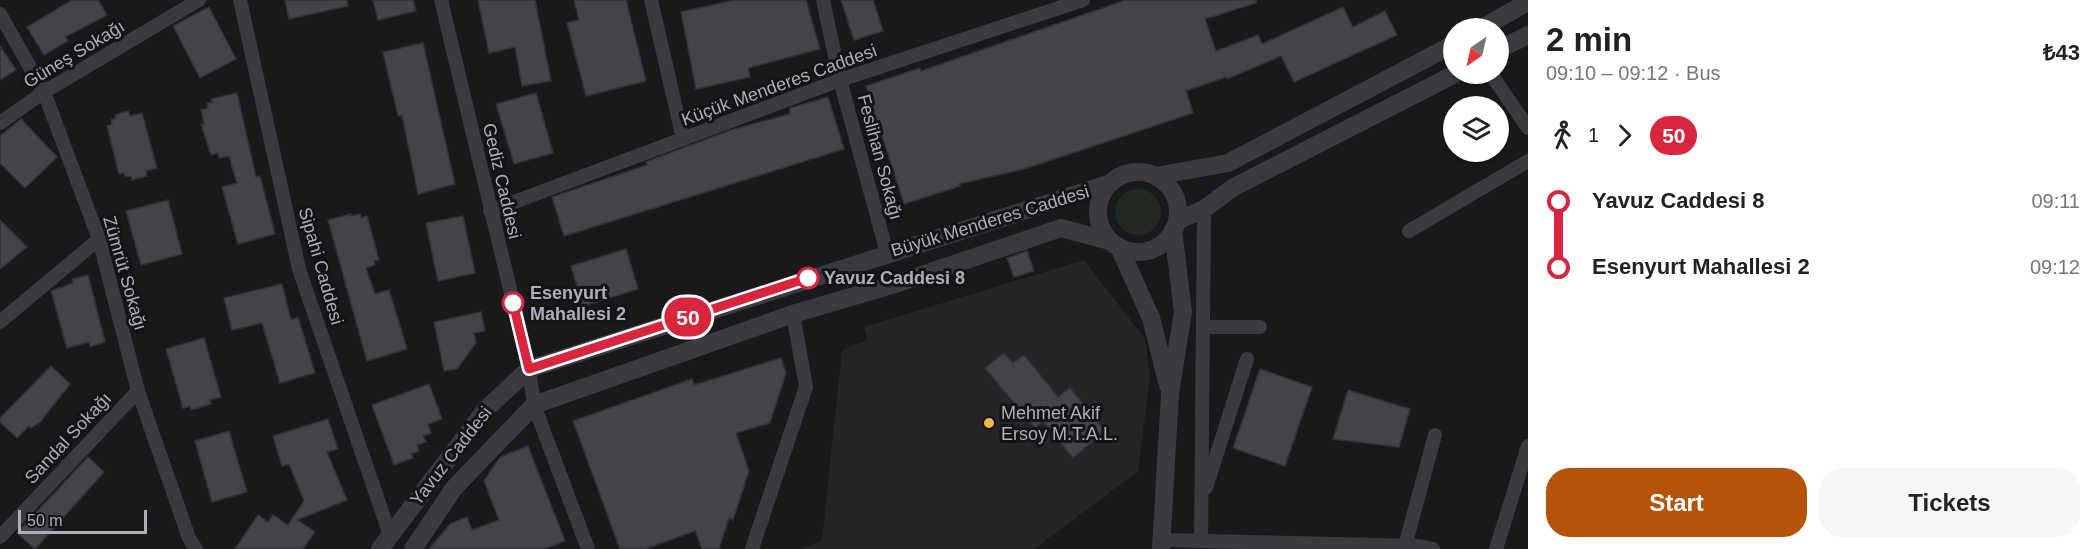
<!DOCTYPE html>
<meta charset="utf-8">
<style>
body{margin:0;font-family:Helvetica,sans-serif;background:#f6f6f6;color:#222;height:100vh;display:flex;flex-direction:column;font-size:22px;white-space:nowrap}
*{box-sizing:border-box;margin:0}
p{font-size:20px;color:#767676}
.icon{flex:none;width:33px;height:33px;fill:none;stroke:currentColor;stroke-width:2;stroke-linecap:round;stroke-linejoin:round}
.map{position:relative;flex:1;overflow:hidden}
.details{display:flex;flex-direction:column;background:#fff;width:570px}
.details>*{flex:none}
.badge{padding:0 12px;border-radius:20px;font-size:21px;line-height:39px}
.needle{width:39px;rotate:214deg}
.controls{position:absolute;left:1443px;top:18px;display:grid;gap:12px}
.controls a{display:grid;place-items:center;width:66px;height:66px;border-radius:50%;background:#fff;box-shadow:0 2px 4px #0004;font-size:30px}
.scale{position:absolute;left:18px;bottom:15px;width:129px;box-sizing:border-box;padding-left:6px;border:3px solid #acafba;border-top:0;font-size:16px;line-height:21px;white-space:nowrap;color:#acafba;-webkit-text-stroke:4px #141416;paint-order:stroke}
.map>.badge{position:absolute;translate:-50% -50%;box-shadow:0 0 0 3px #fff}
.legs{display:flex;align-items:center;gap:9px;height:66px;padding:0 18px;font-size:20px}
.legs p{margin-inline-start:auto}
.headline{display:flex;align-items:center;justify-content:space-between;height:102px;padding:0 18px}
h1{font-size:33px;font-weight:600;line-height:45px}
.cta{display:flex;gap:12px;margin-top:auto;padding:12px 18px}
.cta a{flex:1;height:69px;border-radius:24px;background:#b45309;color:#fff;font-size:24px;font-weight:600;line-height:69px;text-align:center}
.cta a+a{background:#f6f6f6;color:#222}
ul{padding:0 18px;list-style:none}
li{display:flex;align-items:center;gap:21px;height:66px;font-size:22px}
li i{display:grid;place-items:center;width:9px;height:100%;margin:0 8px;background:currentColor}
li i::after{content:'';width:15px;height:15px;margin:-8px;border:4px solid;border-radius:50%;background:#fff}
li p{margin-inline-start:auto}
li:first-child i{background:linear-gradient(#0000 50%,currentColor 0)}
li:last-child i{background:linear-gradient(currentColor 50%,#0000 0)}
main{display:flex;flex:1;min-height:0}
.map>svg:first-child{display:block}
</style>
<main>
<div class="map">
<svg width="1528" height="549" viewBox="0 0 1528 549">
<rect width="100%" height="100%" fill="#19191b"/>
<path fill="#252528" d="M1084 260 1145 339 1150 376 1138 471 1034 549H801L822 540 842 350 867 340 864 327Z"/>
<circle fill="#212922" cx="1138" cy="212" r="23"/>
<g fill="#434448" stroke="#333337" stroke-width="1.5">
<path d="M72 0H98L107 15 65 37 68 41 44 55 27 27Z"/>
<path d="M285 0H347L348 6 289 19Z"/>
<path d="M373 0H413L416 11 378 20Z"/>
<path d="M478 0H535L551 81 522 86 515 47 489 53Z"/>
<path d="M574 0H626L646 81 586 96 567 23 579 20Z"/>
<path d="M734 0H806L820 49 748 68 750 77 696 89 681 12Z"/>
<path d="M841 0H873L883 31 854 40Z"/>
<path d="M1126 0H1256V3L1205 19 1216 51 1258 35 1262 44 1343 7 1353 27 1385 11 1397 35 1294 82 1281 56 1227 79 1226 77 1186 91 1193 113 1024 169 959 184 960 186 904 204 866 86 920 68 921 71Z"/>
<path d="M209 7 236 59 200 78 173 26Z"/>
<path d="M423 43 455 184 418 194 402 115 398 116 383 52Z"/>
<path d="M0 46 16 70 0 80Z"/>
<path d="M237 93 256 177 260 176 275 234 238 244 222 187 237 183 229 156 219 158 218 153 211 155 201 124H204L201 110 208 108 207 103 213 102 211 99Z"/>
<path d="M536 93 553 153 514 164 496 104Z"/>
<path d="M828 97 844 149 564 236 552 197 647 165 646 162 731 130 790 114V108Z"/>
<path d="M128 111 130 116 142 113 157 168 146 171 147 176 132 180 131 176 125 177 124 173 119 174 107 126 112 124 111 120 116 118 115 115Z"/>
<path d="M21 119 57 157 25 188 0 163V136Z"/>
<path d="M168 200 182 254 141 265 126 211Z"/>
<path d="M351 214V216L360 214 361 218 367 216 379 260 374 261 375 265 366 268 375 294 389 290 407 349 367 361 328 220Z"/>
<path d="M463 216 475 273 438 281 426 223Z"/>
<path d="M0 220 27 247 0 269Z"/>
<path d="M626 249 638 289 583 306 571 266Z"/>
<path d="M1027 251 1034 271 1014 277 1007 258Z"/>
<path d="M88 275 105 342 90 347 89 342 67 348 51 291 73 283 72 279Z"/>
<path d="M282 284 291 320 298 317 315 373 280 383 262 323 232 330 224 298Z"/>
<path d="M481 312 485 331 474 333 476 343 457 369 444 371 434 322Z"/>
<path d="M204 338 221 397 210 400 211 404 191 410 190 406 183 408 166 349Z"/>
<path d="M1004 353 1013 363 1024 355 1058 397 1070 388 1105 431 1073 458 1043 421 1035 428 985 368Z"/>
<path d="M781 358 786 373 770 423 736 433 749 471 733 520 729 518 719 549H702L695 531 645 549H620L573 421 692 379 694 385Z"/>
<path d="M51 366 70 384 41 421 31 428 29 426 17 438 0 422V418Z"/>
<path d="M1260 369 1312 387 1285 466 1233 448Z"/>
<path d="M429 384 442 419 428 424 431 433 423 436 426 442 417 445 419 451 411 454 413 458 394 465 372 405Z"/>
<path d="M1348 390 1410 409 1399 447 1333 439Z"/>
<path d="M328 419 338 449 327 452 347 500 297 520 315 532 303 549H235L258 515 268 522 273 515 288 525 304 501 289 464 282 466 273 436Z"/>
<path d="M229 431 247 492 212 502 195 441Z"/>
<path d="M528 446 565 541 544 549H429L450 524 467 517 472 530 499 520 484 481 500 457Z"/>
<path d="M88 457 104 472 35 549 17 533Z"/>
</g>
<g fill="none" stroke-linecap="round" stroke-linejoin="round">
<g stroke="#3a3b40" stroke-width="14">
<path d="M240 0 299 269 390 535"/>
<path d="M441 0 529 369 534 405 588 549"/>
<path d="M651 0 683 139"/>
<path d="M823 0 840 80 887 253"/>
<path d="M0 14 44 92 99 239 138 391 189 538 196 549"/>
<path d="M1491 74 1528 128"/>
<path d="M0 123 44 92 199 0"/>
<path d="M490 211 840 80 1083 0"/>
<path d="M1409 231 1528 161"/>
<path d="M0 322 99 239"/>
<path d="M1203 327H1260"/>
<path d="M1206 488 1247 359"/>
<path d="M0 537 138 391"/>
<path d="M1161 540 1420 546 1433 549"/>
<path d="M1201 541 1204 209"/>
<path d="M1405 546 1435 435"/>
<path d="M752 549 806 387 793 314"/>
<path d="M1496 549 1528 446"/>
</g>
<g stroke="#3a3b40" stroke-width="18">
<path d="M1482 28 1528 2"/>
<path d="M1498 50 1528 35"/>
<circle cx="1138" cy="212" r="40"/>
<path d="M1156 176 1228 163 1454 44"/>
<path d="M1177 221 1204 209 1234 187 1455 74"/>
<path d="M1119 247 1151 318 1168 385"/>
<path d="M380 549 486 409 529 369 1108 184"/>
<path d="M413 549 454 488 534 405 793 314 898 283 1061 228 1110 241"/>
<path d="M1161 549 1170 393 1183 312 1173 230"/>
</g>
</g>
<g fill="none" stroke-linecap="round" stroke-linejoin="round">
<g stroke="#fff" stroke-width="14">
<path id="line-1" d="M513 303 529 369 808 278"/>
</g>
<use href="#line-1" stroke="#d7263d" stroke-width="9"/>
</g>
<g fill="#fff" stroke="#d7263d" stroke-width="3">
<circle cx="808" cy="278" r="10"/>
<circle cx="513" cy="303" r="10"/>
</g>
<circle fill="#eebb3e" stroke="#141416" stroke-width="2" cx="989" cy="423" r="6"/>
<g text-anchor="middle" stroke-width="6" stroke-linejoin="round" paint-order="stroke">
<g font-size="18" fill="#acafba" stroke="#141416">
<text transform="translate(74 54) rotate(-31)" y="6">Güneş Sokağı</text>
<text transform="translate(779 85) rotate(-20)" y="6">Küçük Menderes Caddesi</text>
<text transform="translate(880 157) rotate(75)" y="6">Feslihan Sokağı</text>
<text transform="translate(502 181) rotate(77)" y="6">Gediz Caddesi</text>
<text transform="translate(990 221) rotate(-17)" y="6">Büyük Menderes Caddesi</text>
<text transform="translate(321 266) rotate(74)" y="6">Sipahi Caddesi</text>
<text transform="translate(125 273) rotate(74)" y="6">Zümrüt Sokağı</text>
<text transform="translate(68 438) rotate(-47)" y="6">Sandal Sokağı</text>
<text transform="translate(451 456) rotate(-52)" y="6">Yavuz Caddesi</text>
</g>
<g font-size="18" font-weight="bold" fill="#acafba" stroke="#141416" text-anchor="start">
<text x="824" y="284">Yavuz Caddesi 8</text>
<text x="530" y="299">Esenyurt<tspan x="530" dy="21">Mahallesi 2</tspan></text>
</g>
<g font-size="18" fill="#acafba" stroke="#141416" text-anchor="start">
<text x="1001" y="419">Mehmet Akif<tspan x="1001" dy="21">Ersoy M.T.A.L.</tspan></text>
</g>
</g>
</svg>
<div class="controls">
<a><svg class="needle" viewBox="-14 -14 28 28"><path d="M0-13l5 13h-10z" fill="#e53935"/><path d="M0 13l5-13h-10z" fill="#767676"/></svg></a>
<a><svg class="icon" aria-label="layers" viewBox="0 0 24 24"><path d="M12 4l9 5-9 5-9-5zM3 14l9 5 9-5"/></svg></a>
</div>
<div class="scale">50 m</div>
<b class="badge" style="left:688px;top:317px;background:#d7263d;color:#fff">50</b>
</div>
<section class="details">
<div class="headline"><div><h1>2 min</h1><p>09:10 – 09:12 · Bus</p></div><b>₺43</b></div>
<div class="legs"><svg class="icon" aria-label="walk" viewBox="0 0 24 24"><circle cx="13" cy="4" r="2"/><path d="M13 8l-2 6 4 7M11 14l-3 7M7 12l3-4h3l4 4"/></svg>1<svg class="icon" aria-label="forward" viewBox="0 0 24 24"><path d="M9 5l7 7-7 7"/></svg><b class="badge" style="background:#d7263d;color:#fff">50</b></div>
<ul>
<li><i style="color:#d7263d"></i><b>Yavuz Caddesi 8</b><p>09:11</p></li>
<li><i style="color:#d7263d"></i><b>Esenyurt Mahallesi 2</b><p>09:12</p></li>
</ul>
<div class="cta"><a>Start</a><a>Tickets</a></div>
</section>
</main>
